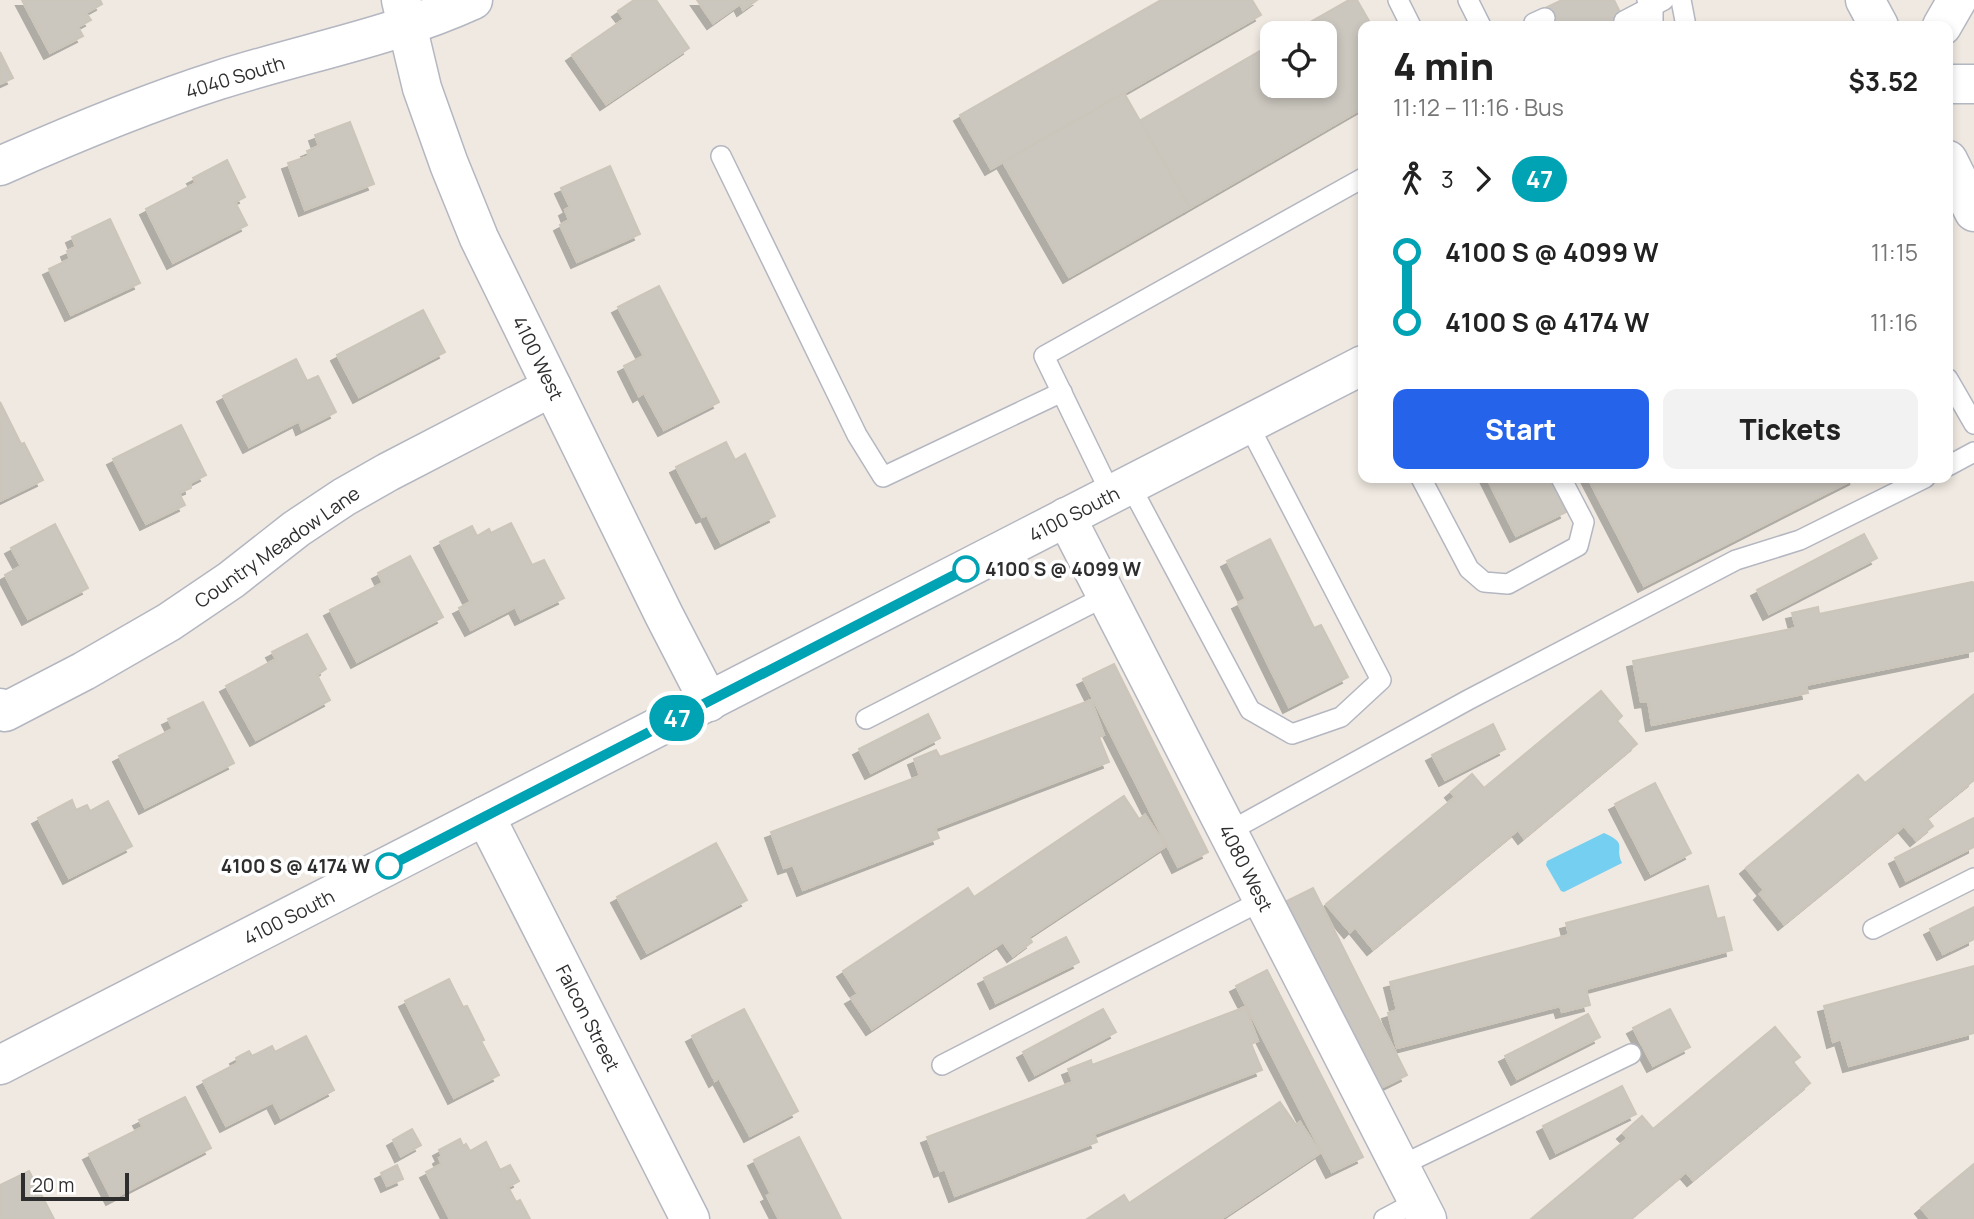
<!DOCTYPE html>
<meta charset="utf-8">
<style>
body{margin:0;font-family:Manrope,sans-serif;background:#f2f2f2;color:#222;height:100vh;display:flex;flex-direction:column;font-size:26px;white-space:nowrap}
*{box-sizing:border-box;margin:0}
p{font-size:23px;color:#767676}
.icon{flex:none;width:38px;height:38px;fill:none;stroke:currentColor;stroke-width:2;stroke-linecap:round;stroke-linejoin:round}
.map{position:relative;flex:1;overflow:hidden}
.side{position:absolute;left:1358px;top:21px;width:595px;height:462px;display:flex;flex-direction:column;background:#fff;border-radius:14px;box-shadow:0 4px 10px #0003}
.side>*{flex:none}
.badge{padding:0 14px;border-radius:23px;font-size:24px;line-height:46px}
.tools{position:absolute;left:1260px;top:21px;display:grid;gap:14px}
.tools a{display:grid;place-items:center;width:77px;height:77px;border-radius:14px;background:#fff;box-shadow:0 4px 10px #0003;font-size:35px}
.scale{position:absolute;left:21px;bottom:18px;width:108px;box-sizing:border-box;padding-left:7px;border:4px solid #2e2e2e;border-top:0;font-size:19px;line-height:24px;white-space:nowrap;color:#2e2e2e;-webkit-text-stroke:5px #fff;paint-order:stroke}
.map>.badge{position:absolute;translate:-50% -50%;box-shadow:0 0 0 4px #fff}
.legs{display:flex;align-items:center;gap:10px;height:77px;padding:0 35px;font-size:23px}
.legs p{margin-inline-start:auto}
.headline{display:flex;align-items:center;justify-content:space-between;height:119px;padding:0 35px}
h1{font-size:38px;font-weight:800;line-height:52px}
.button{display:flex;gap:14px;margin-top:auto;padding:14px 35px}
.button a{flex:1;height:80px;border-radius:14px;background:#2563eb;color:#fff;font-size:28px;font-weight:800;line-height:80px;text-align:center}
.button a+a{background:#f2f2f2;color:#222}
ul{padding:0 35px;list-style:none}
li{display:flex;align-items:center;gap:24px;height:70px;font-size:26px}
li i{display:grid;place-items:center;width:10px;height:100%;margin:0 9px;background:currentColor}
li i::after{content:'';width:18px;height:18px;margin:-9px;border:5px solid;border-radius:50%;background:#fff}
li p{margin-inline-start:auto}
li:first-child i{background:linear-gradient(#0000 50%,currentColor 0)}
li:last-child i{background:linear-gradient(currentColor 50%,#0000 0)}
.map>svg:first-child{display:block}
</style>
<div class="map">
<svg width="1974" height="1219" viewBox="0 0 1974 1219">
<defs>
<filter id="shadow"><feDropShadow dx="-6" dy="6" stdDeviation="0" flood-color="#0004"/></filter>
</defs>
<rect width="100%" height="100%" fill="#efe9e1"/>
<path fill="#75cff0" d="M1604 833C1629 844 1614 846 1622 863L1564 892 1561 891 1546 865 1547 861Z"/>
<g fill="#cbc7bf" stroke="#cbc5ba" stroke-width="2" filter="url(#shadow)">
<path d="M22 0H100L102 4 86 13 91 20 78 27 83 36 50 53Z"/>
<path d="M634 0H656L689 48 606 104 572 55 624 19 618 11Z"/>
<path d="M697 0H757L743 10 740 4 713 23Z"/>
<path d="M1161 0H1252L1261 15 991 169 960 115Z"/>
<path d="M1349 0H1357L1372 26H1363V108L1190 208 1139 121 1272 44V86H1325V33H1291Z"/>
<path d="M1562 0H1614L1627 26H1549L1541 10Z"/>
<path d="M0 52 13 78 0 84Z"/>
<path d="M1124 93 1190 208 1069 277 1003 162Z"/>
<path d="M350 122 374 184 305 210 288 163 309 156 307 151 319 146 315 135Z"/>
<path d="M227 160 245 197 235 202 247 225 173 263 146 209 196 183 193 178Z"/>
<path d="M610 166 640 234 577 262 560 225 569 220 565 210 570 207 561 188Z"/>
<path d="M110 219 140 283 71 315 49 269 70 259 67 251 76 247 72 237Z"/>
<path d="M659 286 719 402 664 430 644 393 639 396 624 366 644 356 618 307Z"/>
<path d="M423 310 445 352 359 397 337 355Z"/>
<path d="M296 359 307 381 318 376 336 412 302 429 299 421 249 447 223 396Z"/>
<path d="M0 402 21 444 24 443 43 480 0 501Z"/>
<path d="M181 425 206 475 190 483 191 488 179 493 185 505 146 524 113 459Z"/>
<path d="M726 442 735 460 745 454 775 516 721 543 707 515 702 517 676 467Z"/>
<path d="M1487 478H1553L1561 494 1558 496 1566 512 1516 536Z"/>
<path d="M1588 478H1856L1644 586Z"/>
<path d="M511 523 532 565 544 560 564 598 521 619 515 607 471 630 459 608 471 602 440 542 472 526 477 536 489 529 491 533Z"/>
<path d="M55 524 88 588 28 619 5 575 21 566 11 548Z"/>
<path d="M1864 534 1877 558 1769 614 1757 590Z"/>
<path d="M1270 539 1314 628 1321 625 1348 677 1289 707 1238 603 1246 599 1227 561Z"/>
<path d="M410 556 443 617 357 662 330 610 383 583 378 573Z"/>
<path d="M1972 582 1974 583V651L1806 685 1808 693 1652 725 1648 701 1641 702 1633 661 1796 628 1792 613 1818 607 1819 614Z"/>
<path d="M307 634 326 669 317 675 330 700 256 740 226 686 276 659 272 652Z"/>
<path d="M1114 664 1208 852 1178 867 1083 679Z"/>
<path d="M1601 691 1622 716 1617 721 1637 744 1524 838 1518 830 1373 949 1355 927 1350 932 1326 904 1455 797 1451 792 1472 774 1484 788Z"/>
<path d="M1974 694V780L1927 818 1933 826 1916 840 1904 826 1784 924 1760 894 1764 890 1746 868 1858 775 1865 783Z"/>
<path d="M1091 700 1104 735 1099 737 1109 762 935 828 939 838 803 890 793 865 784 868 771 832 920 776 914 759 936 750 940 757Z"/>
<path d="M203 702 234 763 145 808 119 756 173 729 168 719Z"/>
<path d="M928 714 940 738 871 773 859 749Z"/>
<path d="M1493 724 1505 749 1445 780 1432 755Z"/>
<path d="M1655 783 1691 853 1651 874 1615 804Z"/>
<path d="M1124 796 1139 819 1145 815 1166 846 1029 937 1032 942 1013 956 1003 942 872 1029 851 998 858 994 843 971 968 888 974 897Z"/>
<path d="M72 800 76 810 87 805 90 811 108 801 132 846 69 878 38 818Z"/>
<path d="M1974 818V847L1906 881 1895 858Z"/>
<path d="M716 843 747 900 647 953 617 897Z"/>
<path d="M1708 886 1717 919 1724 917 1732 950 1586 989 1590 1005 1562 1012 1560 1006 1397 1048 1388 1013 1397 1010 1390 982 1569 935 1566 923Z"/>
<path d="M1313 888 1407 1075 1377 1090 1283 903Z"/>
<path d="M1974 907V939L1943 954 1930 929Z"/>
<path d="M1066 937 1079 962 996 1003 984 978Z"/>
<path d="M1974 966V1033L1849 1066 1841 1039 1833 1042 1824 1006Z"/>
<path d="M1267 970 1363 1157 1332 1172 1236 986Z"/>
<path d="M449 979 463 1007 467 1006 484 1040 481 1041 499 1075 454 1098 405 1001Z"/>
<path d="M1245 1007 1258 1041 1251 1044 1262 1070 1094 1134 1097 1142 955 1196 945 1169 940 1171 927 1137 1073 1082 1068 1069 1091 1060 1092 1065Z"/>
<path d="M744 1009 798 1111 750 1136 719 1078 715 1081 692 1036Z"/>
<path d="M1103 1009 1116 1032 1035 1075 1023 1052Z"/>
<path d="M1670 1009 1690 1047 1653 1066 1633 1028Z"/>
<path d="M1588 1014 1600 1037 1517 1079 1505 1056Z"/>
<path d="M1775 1027 1800 1057 1793 1062 1810 1083 1693 1180 1686 1172 1630 1219H1531L1628 1138 1623 1133 1642 1116 1653 1129Z"/>
<path d="M306 1036 334 1090 281 1118 273 1102 226 1126 203 1081 238 1063 236 1058 249 1051 252 1056 272 1046 275 1052Z"/>
<path d="M1622 1086 1636 1114 1556 1153 1543 1126Z"/>
<path d="M185 1097 211 1148 112 1199 89 1154 143 1127 139 1120Z"/>
<path d="M1280 1102 1296 1125 1300 1122 1320 1153 1221 1219H1087L1124 1195 1129 1203Z"/>
<path d="M412 1129 421 1145 401 1156 393 1140Z"/>
<path d="M799 1137 841 1219H779L767 1196 771 1194 754 1160Z"/>
<path d="M460 1139 463 1146 466 1144 470 1151 486 1142 500 1170 510 1165 519 1181 508 1187 516 1202 520 1200 530 1219H450L426 1172 442 1164 439 1158 442 1156 439 1150Z"/>
<path d="M1974 1164V1219H1930L1921 1208Z"/>
<path d="M397 1165 403 1179 387 1186 381 1173Z"/>
<path d="M29 1171 54 1219H0V1185Z"/>
</g>
<g fill="none" stroke-linecap="round" stroke-linejoin="round">
<g stroke="#b4b7c1" stroke-width="22">
<g id="service">
<path d="M1398 0 1411 26"/>
<path d="M1468 0 1481 26"/>
<path d="M1647 0 1653 5V26"/>
<path d="M1681 0 1686 26"/>
<path d="M1624 21 1664 0"/>
<path d="M1534 26V23L1545 18"/>
<path d="M721 156 857 435 883 477 1062 392"/>
<path d="M1948 379 1974 424"/>
<path d="M1948 466 1974 452"/>
<path d="M1421 478 1469 569 1484 582 1508 584 1578 546 1584 522 1561 478"/>
<path d="M1130 485 1250 710 1292 734 1341 717 1381 680 1248 424"/>
<path d="M1111 494 1044 356 1363 178"/>
<path d="M866 719 1106 596"/>
<path d="M1228 832 1468 700 1736 560 1800 540 1925 478"/>
<path d="M1873 929 1974 878"/>
<path d="M942 1065 1263 900"/>
<path d="M1400 1166 1631 1054"/>
<path d="M1384 1219 1418 1201"/>
</g>
</g>
<g stroke="#b4b7c1" stroke-width="41">
<g id="minor">
<path d="M401 0 422 88 449 164 479 238 664 615 709 702"/>
<path d="M0 166C72 134 144 104 219 80 303 53 392 37 473 0"/>
<path d="M1066 517 1427 1219"/>
<path d="M0 708 5 712 84 671 169 622 231 580 296 529 344 497 388 472 552 387"/>
<path d="M485 816 690 1219"/>
</g>
</g>
<g stroke="#b4b7c1" stroke-width="41">
<g id="tertiary">
<path d="M1865 0 1879 26"/>
<path d="M1948 160 1974 212"/>
</g>
</g>
<g stroke="#b4b7c1" stroke-width="41">
<g id="secondary">
<path d="M1942 26 1957 0"/>
<path d="M1948 84H1974"/>
<path d="M0 1065 1363 365"/>
</g>
</g>
<use href="#service" stroke="#fff" stroke-width="19"/>
<use href="#minor" stroke="#fff" stroke-width="38"/>
<use href="#tertiary" stroke="#fff" stroke-width="38"/>
<use href="#secondary" stroke="#fff" stroke-width="38"/>
</g>
<g fill="none" stroke-linecap="round" stroke-linejoin="round">
<g stroke="#fff" stroke-width="16">
<path id="line-1" d="M389 866 966 569"/>
</g>
<use href="#line-1" stroke="#00a3b4" stroke-width="10"/>
</g>
<g fill="#fff" stroke="#00a3b4" stroke-width="3.5">
<circle cx="966" cy="569" r="12"/>
<circle cx="389" cy="866" r="12"/>
</g>
<g text-anchor="middle" stroke-width="7" stroke-linejoin="round" paint-order="stroke">
<g font-size="19" fill="#2e2e2e" stroke="#fff">
<text transform="translate(235 77) rotate(-17)" y="7">4040 South</text>
<text transform="translate(538 358) rotate(64)" y="7">4100 West</text>
<text transform="translate(1074 514) rotate(-27)" y="7">4100 South</text>
<text transform="translate(277 547) rotate(-35)" y="7">Country Meadow Lane</text>
<text transform="translate(1246 868) rotate(63)" y="7">4080 West</text>
<text transform="translate(289 917) rotate(-27)" y="7">4100 South</text>
<text transform="translate(588 1018) rotate(63)" y="7">Falcon Street</text>
</g>
<g font-size="19" font-weight="bold" fill="#2e2e2e" stroke="#fff" text-anchor="start">
<text x="985" y="576">4100 S @ 4099 W</text>
<text x="370" y="873" text-anchor="end">4100 S @ 4174 W</text>
</g>
</g>
</svg>
<div class="tools">
<a><svg class="icon" aria-label="locate" viewBox="0 0 24 24"><circle cx="12" cy="12" r="6"/><path d="M12 2v4M12 18v4M2 12h4M18 12h4"/></svg></a>
</div>
<div class="scale">20 m</div>
<b class="badge" style="left:677px;top:718px;background:#00a3b4;color:#fff">47</b>
<section class="side">
<div class="headline"><div><h1>4 min</h1><p>11:12 – 11:16 · Bus</p></div><b>$3.52</b></div>
<div class="legs"><svg class="icon" aria-label="walk" viewBox="0 0 24 24"><circle cx="13" cy="4" r="2"/><path d="M13 8l-2 6 4 7M11 14l-3 7M7 12l3-4h3l4 4"/></svg>3<svg class="icon" aria-label="forward" viewBox="0 0 24 24"><path d="M9 5l7 7-7 7"/></svg><b class="badge" style="background:#00a3b4;color:#fff">47</b></div>
<ul>
<li><i style="color:#00a3b4"></i><b>4100 S @ 4099 W</b><p>11:15</p></li>
<li><i style="color:#00a3b4"></i><b>4100 S @ 4174 W</b><p>11:16</p></li>
</ul>
<div class="button"><a>Start</a><a>Tickets</a></div>
</section>
</div>
